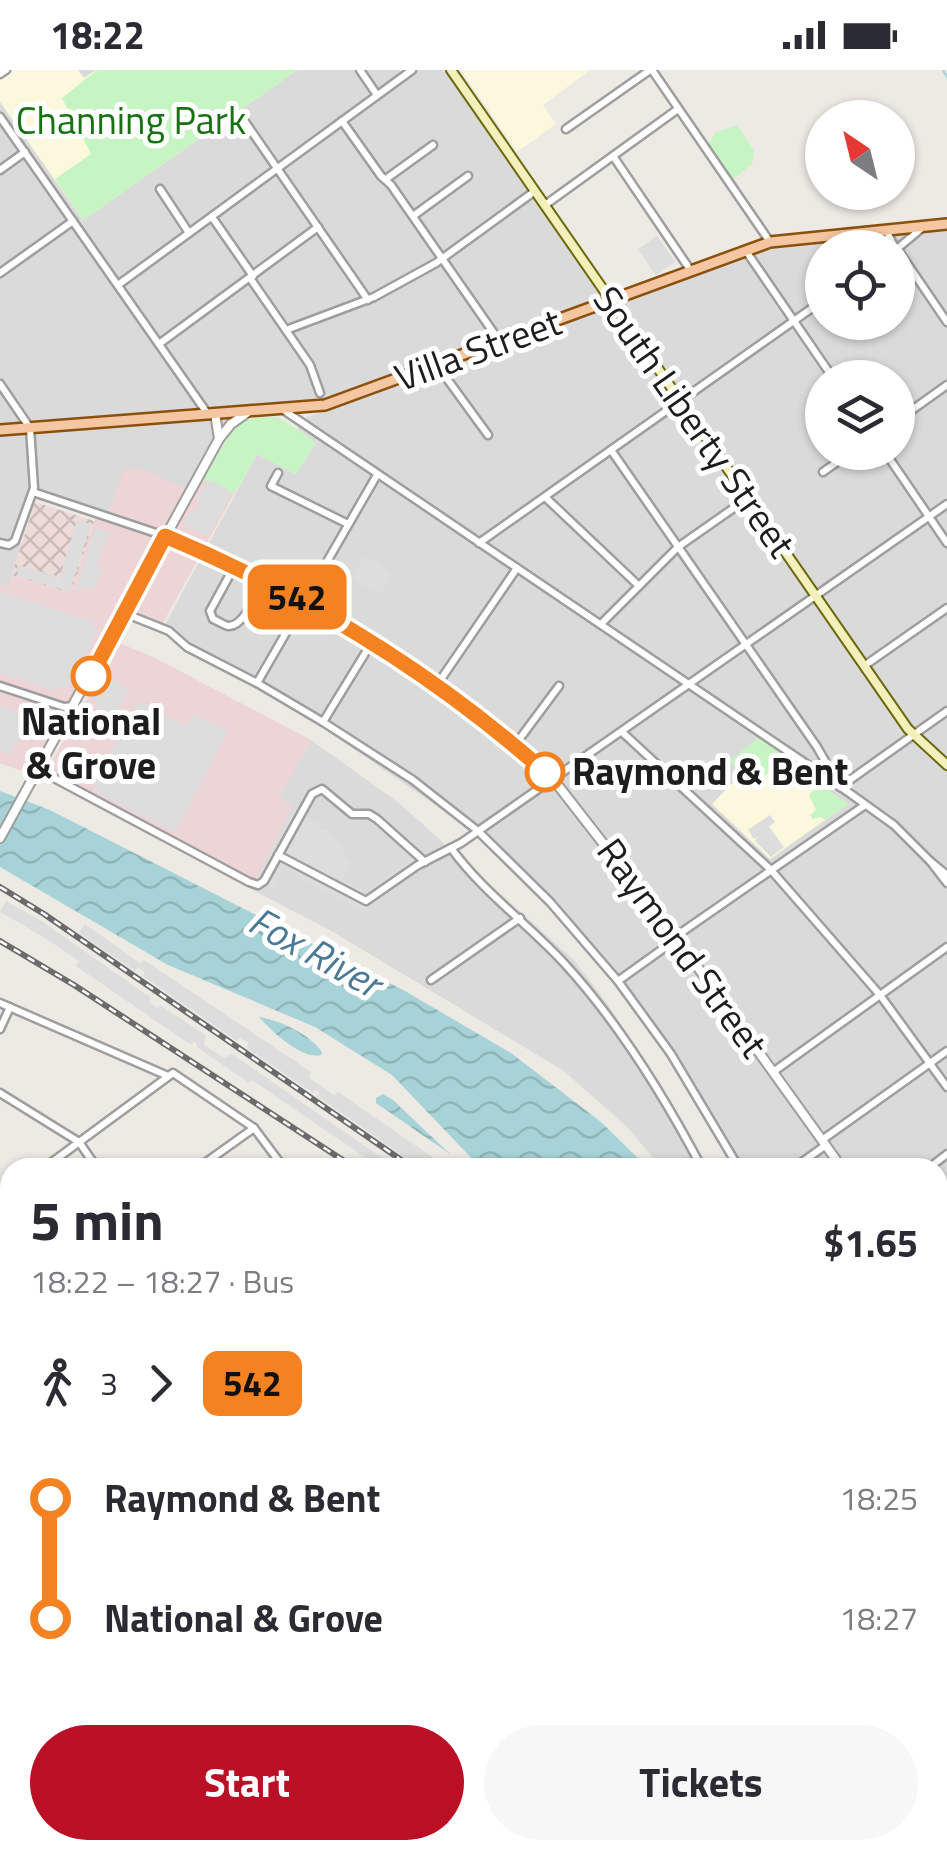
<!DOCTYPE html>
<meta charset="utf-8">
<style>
body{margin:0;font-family:"Titillium Web",sans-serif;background:#f7f7f7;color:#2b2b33;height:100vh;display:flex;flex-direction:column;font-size:38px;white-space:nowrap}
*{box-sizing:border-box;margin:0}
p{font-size:32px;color:#7c7c81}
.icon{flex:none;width:55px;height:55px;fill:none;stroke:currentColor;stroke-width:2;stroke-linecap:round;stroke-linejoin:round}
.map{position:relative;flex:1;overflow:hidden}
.side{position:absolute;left:0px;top:1088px;width:948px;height:702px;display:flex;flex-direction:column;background:#fff;border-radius:30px 30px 0 0;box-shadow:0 2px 8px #0004}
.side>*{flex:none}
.badge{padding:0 20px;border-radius:15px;font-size:35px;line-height:65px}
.needle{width:65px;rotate:325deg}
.controls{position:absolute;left:805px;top:30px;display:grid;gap:20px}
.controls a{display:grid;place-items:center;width:110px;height:110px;border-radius:50%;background:#fff;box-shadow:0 2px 8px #0004;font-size:50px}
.map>.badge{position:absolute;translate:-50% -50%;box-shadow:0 0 0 5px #fff}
.legs{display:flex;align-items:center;gap:15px;height:110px;padding:0 30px;font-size:32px}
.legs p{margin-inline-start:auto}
.overview{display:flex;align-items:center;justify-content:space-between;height:170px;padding:0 30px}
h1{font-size:55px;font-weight:700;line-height:75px}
.button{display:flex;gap:20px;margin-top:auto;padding:20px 30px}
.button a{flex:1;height:115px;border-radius:60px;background:#bb0f25;color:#fff;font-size:40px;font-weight:700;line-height:115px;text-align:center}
.button a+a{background:#f7f7f7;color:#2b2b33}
ul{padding:0 30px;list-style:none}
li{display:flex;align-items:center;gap:35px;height:120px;font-size:38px}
li i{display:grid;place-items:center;width:15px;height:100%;margin:0 12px;background:currentColor}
li i::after{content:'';width:25px;height:25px;margin:-12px;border:8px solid;border-radius:50%;background:#fff}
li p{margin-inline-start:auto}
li:first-child i{background:linear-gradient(#0000 50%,currentColor 0)}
li:last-child i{background:linear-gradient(currentColor 50%,#0000 0)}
.status{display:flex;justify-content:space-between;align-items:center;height:70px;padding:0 50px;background:#fff;direction:ltr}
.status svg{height:28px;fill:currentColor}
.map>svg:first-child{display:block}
</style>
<div class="status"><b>18:22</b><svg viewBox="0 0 49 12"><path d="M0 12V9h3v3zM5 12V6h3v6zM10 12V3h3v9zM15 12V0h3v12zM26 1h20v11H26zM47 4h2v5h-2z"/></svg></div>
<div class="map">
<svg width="947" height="1788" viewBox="0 0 947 1788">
<defs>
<pattern id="military-cross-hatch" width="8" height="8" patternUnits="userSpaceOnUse" patternTransform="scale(2.5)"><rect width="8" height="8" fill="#eedbd7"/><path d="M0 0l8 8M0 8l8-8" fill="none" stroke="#ccbcb8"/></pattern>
<pattern id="water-waves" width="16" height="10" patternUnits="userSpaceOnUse" patternTransform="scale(2.5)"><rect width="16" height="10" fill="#a7d3d8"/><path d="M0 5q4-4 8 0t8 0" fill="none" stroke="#8fb5b9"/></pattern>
</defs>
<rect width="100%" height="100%" fill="#ede9e3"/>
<g fill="#dbdada" fill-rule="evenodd">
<path d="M0 0H445L603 228 359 318 315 331 227 335 0 356Z"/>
<path d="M947 160V1147L938 1154V1098L735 1097 670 987 617 913 548 834 470 759 287 633 190 582 161 562 257 384 296 404 316 373 297 359 307 347 770 179ZM822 178H898V252H822ZM822 308H898V382H822Z"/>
<path d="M247 342 231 354 190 421 141 399 107 446 33 423 15 472 22 473 8 518 0 515V360Z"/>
<path d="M311 670 399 733 575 891 608 935 662 1017 707 1097H661L627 1057 564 1001 335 863 253 820 292 736 279 726Z"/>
<path d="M0 1148 10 1161V1571L0 1578Z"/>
</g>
<g fill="#edd4d6">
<path d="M124 399H141L190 420 199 405 234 424 160 558 125 543 35 706 0 693V515L8 517 12 505 71 522 97 443 107 445Z"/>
<path d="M119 573 153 587 311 670 279 726 292 736 253 820 43 707Z"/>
</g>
<g fill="#fcf8dd">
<path d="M13 0H78L84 8 96 0H297L83 150 0 32V10Z"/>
<path d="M461 0H590L543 35 556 54 517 82Z"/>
<path d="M785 691 848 734 770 789 712 734 741 704 752 714Z"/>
</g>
<path fill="url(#military-cross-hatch)" d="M35 432 94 451 71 523 12 505Z"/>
<g fill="#c6f5c3">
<path d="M97 0H297L83 150 55 109 91 84 62 28Z"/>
<path d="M737 55 754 81 752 94 733 109 709 74 715 63Z"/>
<path d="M278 347 316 372 296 404 257 384 234 424 213 411H202L236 354 252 348Z"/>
<path d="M758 668 786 685V690L752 715 729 691Z"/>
<path d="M820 714 848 734 825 750 821 747 813 749 810 745 816 740 809 725Z"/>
<path d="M10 1620V1780H321L325 1788H0V1625Z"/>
<path d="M347 1780H724L725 1788H350Z"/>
</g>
<path fill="#87d7ad" d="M569 1780H644L647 1788H552Z"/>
<g fill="#ddd">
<path d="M657 166 675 192 656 205 638 179Z"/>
<path d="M213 411 228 420 230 426 208 466 184 453 190 441 195 443 200 434 196 431 206 413Z"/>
<path d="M77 450 91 454 70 522 18 506 17 495 57 506 55 512 58 513Z"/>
<path d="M95 458 109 462 97 495 101 499 94 519 85 517 75 522Z"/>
<path d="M365 486 393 503 379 525 351 508Z"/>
<path d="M0 522 94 552 92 558 98 562 82 591 78 590 81 593 68 617H57L55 621 0 603Z"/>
<path d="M105 606 129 620 114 646 94 635 96 632 92 629Z"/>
<path d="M138 631 186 656 195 645 228 661 175 762 92 720Z"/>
<path d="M0 636 19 642 25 650 18 675 14 674 11 684 2 681 0 685Z"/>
<path d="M294 739 321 755 319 759 327 760 345 779 342 784 353 791 340 814 346 811 364 821 362 825 364 827 369 824 367 820 414 787 420 792 443 776 447 782 372 835 370 832 365 834 367 838 363 842 283 798 282 792 278 798 283 800 273 819 257 807Z"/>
<path d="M770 745 775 752 769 757 784 777 771 787 755 771 758 767 754 769 748 760Z"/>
<path d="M6 831 43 852 151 928 149 932 158 938 160 935 205 965 204 975 224 988 232 984 395 1097H379L252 1010 249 1013 198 978 195 971 191 975 76 896 79 891 42 866 0 842Z"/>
<path d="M85 854 141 894 144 890 311 1002 309 1008 334 1025 338 1022 447 1097H419L317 1026 319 1022 315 1020 313 1023 247 978 249 973 240 968 237 971 143 906 145 902 138 898 135 901 79 863Z"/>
</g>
<g fill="url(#water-waves)">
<path d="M0 721 50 740 405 921 511 983 601 1052 647 1097H480L392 1005 315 957 168 895 0 797Z"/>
<path d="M259 947C281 951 308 963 322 982L321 985C302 990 271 961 259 947Z"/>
<path d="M383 1024 393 1030 450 1084 376 1033V1028Z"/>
<path d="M727 1780H814L815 1788H729Z"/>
</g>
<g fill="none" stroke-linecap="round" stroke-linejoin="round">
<path stroke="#a7d3d8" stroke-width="2.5" d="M943 0 947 7"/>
<g stroke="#9e9e9e" stroke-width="11">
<g id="minor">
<path d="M360 0 377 25"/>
<path d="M652 0 770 172"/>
<path d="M0 4 6 0"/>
<path d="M241 46 368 230"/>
<path d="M0 47 207 343"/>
<path d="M342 51 381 106 391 115 500 272"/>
<path d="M566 59 650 0"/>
<path d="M613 86 691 201"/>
<path d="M0 100 25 82"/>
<path d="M386 109 433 75"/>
<path d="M160 119 189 163"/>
<path d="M545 135 678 39"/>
<path d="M413 146 468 106"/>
<path d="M212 147 253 206"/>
<path d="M887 162 895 178"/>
<path d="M898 178 922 158"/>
<path d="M898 180 947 252"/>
<path d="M746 181 833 308"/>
<path d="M0 203 73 151"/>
<path d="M250 208 310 295 320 323"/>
<path d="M118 215 412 0"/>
<path d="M286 260 374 227 436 193 535 121"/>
<path d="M159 274 318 157"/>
<path d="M437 295 488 365"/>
<path d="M0 314 30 358 34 418 15 471 9 475 0 473"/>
<path d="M282 339 848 722 894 755 930 791"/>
<path d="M898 350 947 315"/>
<path d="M611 380 817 677 840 717 947 641"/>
<path d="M885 382 947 473"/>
<path d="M823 402 851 382"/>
<path d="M278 403 271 416 348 454"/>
<path d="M33 422 165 466"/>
<path d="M545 427 639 516"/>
<path d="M479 473 822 231"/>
<path d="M234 497 210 541 213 549C214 549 226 556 228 556 245 557 257 521 263 510"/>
<path d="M124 543 169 561 187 577 257 613 323 652 413 710 478 761 550 832 618 911 671 984 739 1098"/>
<path d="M601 554 678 477 748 428"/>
<path d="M864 596 947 538"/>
<path d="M257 613 377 405"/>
<path d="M437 615 517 498"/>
<path d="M0 616 64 637 75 636"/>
<path d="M323 652 372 572"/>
<path d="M622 662 771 800 880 925 947 1017"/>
<path d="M515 675 559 616"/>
<path d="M39 700 249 812 258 815 264 811 312 724 322 719 352 744H369L377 749 425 792"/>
<path d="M451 778C481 820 529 855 564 893 620 954 664 1026 702 1098"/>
<path d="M278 785 366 831 418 795 461 773 947 434"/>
<path d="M947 805 930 791 947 813"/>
<path d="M431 910 520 848"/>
<path d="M618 911 671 873 682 862 865 735"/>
<path d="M0 933 168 1006"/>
<path d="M0 959 10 937"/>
<path d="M773 1002 947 877"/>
<path d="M0 1023 79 1072 97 1098"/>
<path d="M822 1070 947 981"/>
<path d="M44 1098 173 1003 254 1058 284 1098"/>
<path d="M198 1098 254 1058"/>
<path d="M794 1098 826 1075"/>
<path d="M929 1098 947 1084"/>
<path d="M0 1130 10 1123"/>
<path d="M0 1291 10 1284"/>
<path d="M0 1392 10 1385"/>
<path d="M0 1506 10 1500"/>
<path d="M192 1788 194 1780"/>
</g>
</g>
<g stroke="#9e9e9e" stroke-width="12">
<g id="tertiary">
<path d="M215 343 219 369"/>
<path d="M165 466 263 510 372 572 494 658 553 709 676 867 842 1098"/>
<path d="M0 768 219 369 231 354 248 342"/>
<path d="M938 1233 947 1247"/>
</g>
</g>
<g stroke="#6b690d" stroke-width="12">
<path id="secondary" d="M451 0 908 659 947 695"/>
</g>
<g stroke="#8b500b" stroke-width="14">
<g id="primary">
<path d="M0 360 325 335 770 172 947 154"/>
<path d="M0 1140 10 1153"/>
<path d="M339 1780 342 1788"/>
</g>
</g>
<g stroke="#cb317a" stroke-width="16">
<g id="motorway">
<path d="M938 1175 947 1168"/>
<path d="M938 1185 947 1178"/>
<path d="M0 1583 10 1577"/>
<path d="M0 1602 10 1596"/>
</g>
</g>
<use href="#minor" stroke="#fff" stroke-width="6"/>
<use href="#tertiary" stroke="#fff" stroke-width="8"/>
<use href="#secondary" stroke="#f4f0bb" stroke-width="8"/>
<use href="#primary" stroke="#f4c6a1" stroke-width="9"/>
<use href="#motorway" stroke="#df90a9" stroke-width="11"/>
<g stroke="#6b6b6b" stroke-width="6">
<g id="rail">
<path d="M0 817 44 844 413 1098"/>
<path d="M0 871 74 915 355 1098"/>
<path d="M938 1459 947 1466"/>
<path d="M938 1516 947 1530"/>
</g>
</g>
<use href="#rail" stroke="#fff" stroke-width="2.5" stroke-dasharray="8" stroke-linecap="butt"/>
</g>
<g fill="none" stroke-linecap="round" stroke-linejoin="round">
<g stroke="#fff" stroke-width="22">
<path id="line-1" d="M91 606 165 466C304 524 432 602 545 702"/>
</g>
<use href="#line-1" stroke="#f58220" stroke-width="15"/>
</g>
<g fill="#fff" stroke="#f58220" stroke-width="5">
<circle cx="91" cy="606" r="18"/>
<circle cx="545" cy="702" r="18"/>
</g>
<g text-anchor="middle" stroke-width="10" stroke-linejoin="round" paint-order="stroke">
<g font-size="38" fill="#187213" stroke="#fff">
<text x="131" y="64">Channing Park</text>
</g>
<g font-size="38" fill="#1d1d1d" stroke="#fff">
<text transform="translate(478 280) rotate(-20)" y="13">Villa Street</text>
<text transform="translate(694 352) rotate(55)" y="13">South Liberty Street</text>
<text transform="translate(682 878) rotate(54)" y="13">Raymond Street</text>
</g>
<g font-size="38" font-weight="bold" fill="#1d1d1d" stroke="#fff">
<text x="91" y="665">National<tspan x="91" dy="44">&amp; Grove</tspan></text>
<text x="572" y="715" text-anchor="start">Raymond &amp; Bent</text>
</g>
<g font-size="40" font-style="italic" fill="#4b7a96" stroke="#fff">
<text transform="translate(315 882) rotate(29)" y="14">Fox River</text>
</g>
</g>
</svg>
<div class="controls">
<a><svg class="needle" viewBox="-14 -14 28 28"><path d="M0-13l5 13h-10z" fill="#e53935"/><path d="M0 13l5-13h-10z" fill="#7c7c81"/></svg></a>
<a><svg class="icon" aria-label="locate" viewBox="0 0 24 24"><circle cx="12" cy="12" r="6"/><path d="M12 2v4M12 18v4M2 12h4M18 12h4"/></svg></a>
<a><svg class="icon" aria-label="layers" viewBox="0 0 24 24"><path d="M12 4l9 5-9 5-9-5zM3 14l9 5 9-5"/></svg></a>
</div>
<b class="badge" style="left:297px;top:527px;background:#f58220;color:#111">542</b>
<section class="side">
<div class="overview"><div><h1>5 min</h1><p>18:22 – 18:27 · Bus</p></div><b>$1.65</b></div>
<div class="legs"><svg class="icon" aria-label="walk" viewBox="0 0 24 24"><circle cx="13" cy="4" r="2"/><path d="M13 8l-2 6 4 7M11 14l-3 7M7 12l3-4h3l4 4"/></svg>3<svg class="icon" aria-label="forward" viewBox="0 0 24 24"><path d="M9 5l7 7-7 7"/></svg><b class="badge" style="background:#f58220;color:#111">542</b></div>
<ul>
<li><i style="color:#f58220"></i><b>Raymond &amp; Bent</b><p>18:25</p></li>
<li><i style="color:#f58220"></i><b>National &amp; Grove</b><p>18:27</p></li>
</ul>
<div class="button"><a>Start</a><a>Tickets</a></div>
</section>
</div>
